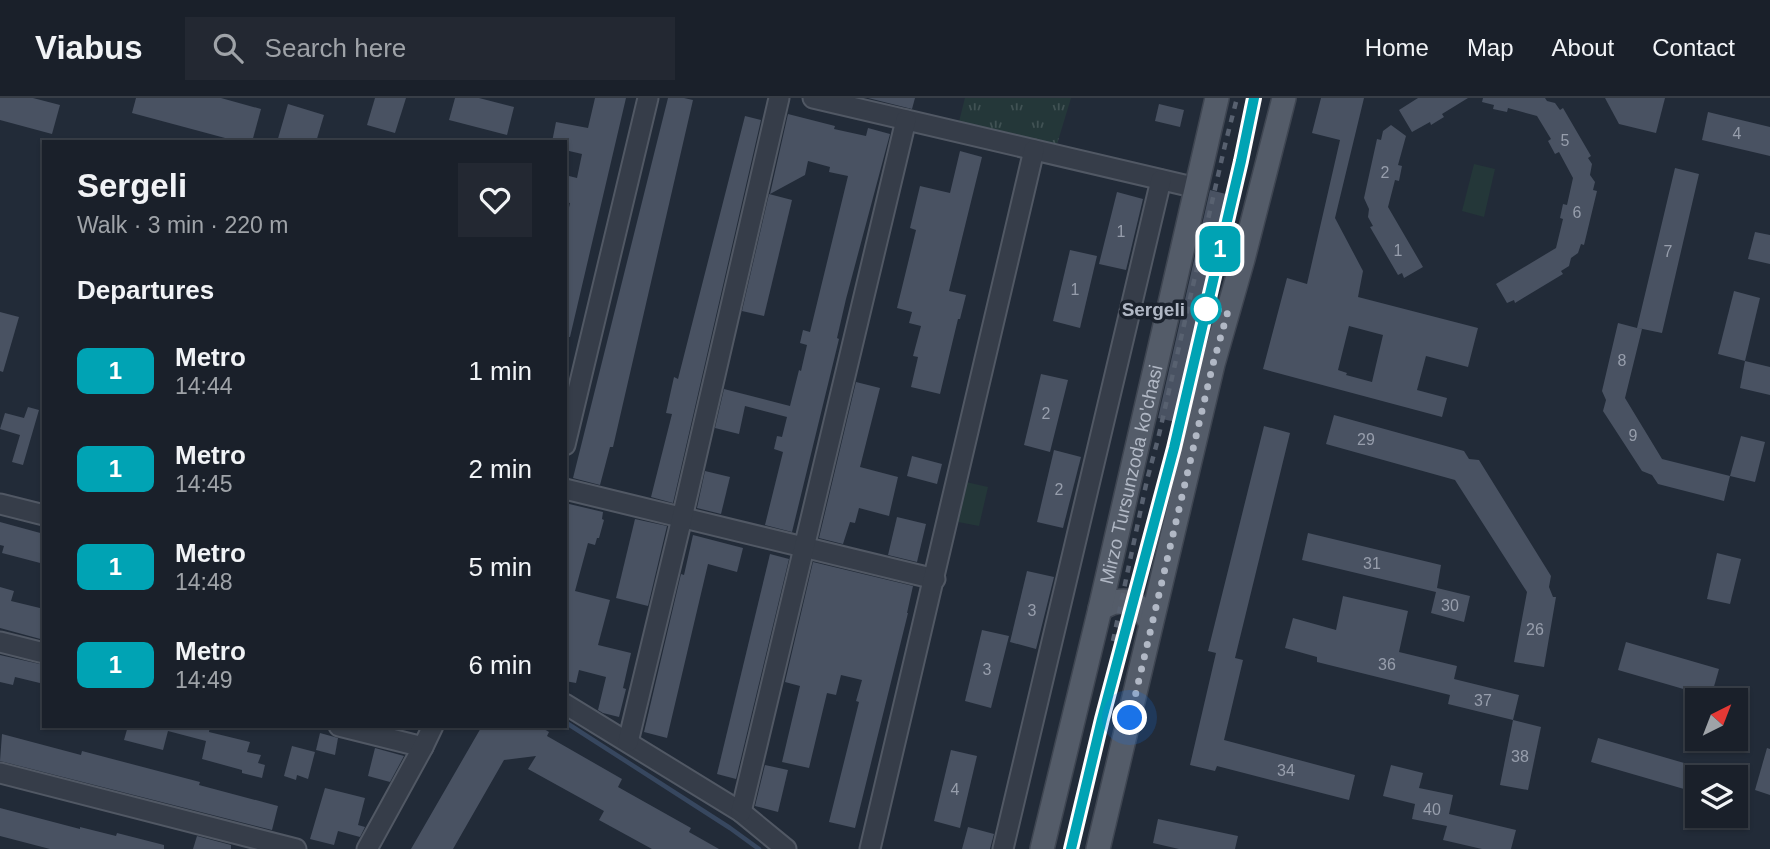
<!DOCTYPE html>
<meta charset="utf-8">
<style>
body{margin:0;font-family:Helvetica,sans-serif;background:#232832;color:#f1f3f6;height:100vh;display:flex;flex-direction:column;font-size:26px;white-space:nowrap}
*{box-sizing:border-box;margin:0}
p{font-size:23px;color:#9fa3a8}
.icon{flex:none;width:38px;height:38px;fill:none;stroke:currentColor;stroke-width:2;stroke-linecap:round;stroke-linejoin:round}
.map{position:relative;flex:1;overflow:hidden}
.panel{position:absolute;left:42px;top:42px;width:525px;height:588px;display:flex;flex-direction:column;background:#1a202a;border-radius:0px;box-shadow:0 2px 5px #0004,0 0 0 2px #383e47}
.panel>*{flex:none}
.badge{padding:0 14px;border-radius:10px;font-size:24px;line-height:46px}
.needle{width:46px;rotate:42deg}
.fabs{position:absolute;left:1685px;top:590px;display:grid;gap:14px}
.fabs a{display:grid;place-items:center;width:63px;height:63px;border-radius:0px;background:#1a202a;box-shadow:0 2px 5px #0004,0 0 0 2px #383e47;font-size:35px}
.you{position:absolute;width:35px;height:35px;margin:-18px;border:5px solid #fff;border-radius:50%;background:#1a73e8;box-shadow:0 0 0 10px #1a73e833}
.map>.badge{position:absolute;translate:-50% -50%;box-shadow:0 0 0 4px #fff}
h2{padding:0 35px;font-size:26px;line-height:63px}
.round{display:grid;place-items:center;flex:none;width:74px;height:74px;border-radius:0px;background:#232832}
.headline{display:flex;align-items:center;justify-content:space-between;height:119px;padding:0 35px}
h1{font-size:33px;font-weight:800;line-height:52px}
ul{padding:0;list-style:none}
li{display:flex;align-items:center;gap:21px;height:98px;padding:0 35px}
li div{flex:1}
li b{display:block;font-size:26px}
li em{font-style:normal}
li .badge{min-width:77px;font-weight:700;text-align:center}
header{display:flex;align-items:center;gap:42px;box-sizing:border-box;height:98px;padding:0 35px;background:#1a202a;border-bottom:2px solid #383e47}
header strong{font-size:33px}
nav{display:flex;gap:38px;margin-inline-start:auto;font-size:24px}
.search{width:490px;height:63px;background:#232832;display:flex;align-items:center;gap:18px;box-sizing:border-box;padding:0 24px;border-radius:0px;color:#9fa3a8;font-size:26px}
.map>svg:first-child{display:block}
</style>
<header>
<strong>Viabus</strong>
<div class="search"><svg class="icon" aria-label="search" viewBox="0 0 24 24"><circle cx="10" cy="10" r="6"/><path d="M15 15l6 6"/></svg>Search here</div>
<nav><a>Home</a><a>Map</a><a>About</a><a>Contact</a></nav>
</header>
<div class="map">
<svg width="1770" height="751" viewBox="0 0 1770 751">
<defs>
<pattern id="park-tufts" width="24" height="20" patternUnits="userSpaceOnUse" patternTransform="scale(1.75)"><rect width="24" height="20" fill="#243739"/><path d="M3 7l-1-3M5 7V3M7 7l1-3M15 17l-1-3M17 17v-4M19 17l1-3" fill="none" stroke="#415254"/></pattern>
</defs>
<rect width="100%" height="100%" fill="#222b38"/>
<path fill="url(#park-tufts)" d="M965 0H1071L1057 46 959 24Z"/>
<g fill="#243739">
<path d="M1474 66 1495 71 1484 119 1462 113Z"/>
<path d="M966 384 988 389 979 428 958 424Z"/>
</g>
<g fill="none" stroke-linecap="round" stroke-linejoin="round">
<path stroke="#37475f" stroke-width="4.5" d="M565 624 730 730 759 751"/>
</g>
<g fill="#495262" fill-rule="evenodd">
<path d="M0 0H33L60 7 52 36 0 22Z"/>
<path d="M136 0H221L261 11 252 44H240L132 15Z"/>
<path d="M375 0H406L395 35 367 27Z"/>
<path d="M455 0H479L514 9 507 37 449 22Z"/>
<path d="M595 0H626L570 239H565V127L570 105 565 104V77L577 80 582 56 565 52V44H552L556 24 588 30Z"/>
<path d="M668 0H684L693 2 616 336 613 349H610L600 387 573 380Z"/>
<path d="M868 0H915L912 11Z"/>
<path d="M1321 0H1364L1335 120 1363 173 1358 199 1478 230 1468 269 1426 258 1417 292 1447 300 1442 319 1263 271 1287 180 1307 186 1340 42 1312 35ZM1349 228 1383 237 1372 284 1346 277 1347 275 1338 272Z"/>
<path d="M1418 0H1468L1442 16 1444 19 1431 27 1430 24 1412 34 1399 12Z"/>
<path d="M1483 0H1545L1547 3 1555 5 1560 12 1563 10 1591 58 1588 60 1592 66 1590 77 1595 84 1593 92 1597 93 1584 147 1581 146 1578 155 1571 160 1569 168 1561 173 1563 176 1515 205 1514 202 1507 205 1496 186 1556 150 1563 121 1560 120 1563 106 1567 107 1573 80 1559 54 1555 56 1548 43 1551 41 1537 18 1508 10 1507 14 1493 11 1494 7 1482 4Z"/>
<path d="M1605 0H1665L1656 35 1619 26Z"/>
<path d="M288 6 324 17 316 44H277Z"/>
<path d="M1159 6 1184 12 1180 29 1155 23Z"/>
<path d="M1708 14 1770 29V58L1702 42Z"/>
<path d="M788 16 835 28 834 31 866 38 868 30 890 36 846 201 837 240 839 241 792 434 765 427 783 354 774 351 777 338 782 339 787 319 745 308 739 336 715 330 724 291 790 308 799 272 801 273 807 247 800 245 803 232 810 234 848 78 829 74 830 69 808 63 805 77 770 96Z"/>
<path d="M745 18 761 22 673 405 651 399 672 316 666 315 674 279 678 281Z"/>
<path d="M1391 27 1406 38 1398 67 1402 68 1399 83 1395 82 1388 109 1423 169 1404 180 1402 175 1398 177 1370 129 1373 128 1368 119 1369 111 1364 100 1377 41 1381 42 1383 33Z"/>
<path d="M960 53 982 59 949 193 966 197 960 221H958L940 296 911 289 918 259 913 258 921 228 909 225 912 214 897 210 916 132 910 130 920 88 950 95Z"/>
<path d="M1675 70 1699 76 1662 235 1638 230 1642 231 1625 300 1662 361 1730 378 1724 403 1658 386 1652 377 1642 373 1603 313 1606 302 1602 293 1618 225 1637 230Z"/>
<path d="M1210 92 1238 99 1184 326 1158 320Z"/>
<path d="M1117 94 1143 101 1126 172 1099 166Z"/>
<path d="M769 96 792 102 764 218 742 213Z"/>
<path d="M1755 134 1770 137V166L1748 161Z"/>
<path d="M1070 152 1097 158 1080 230 1053 223Z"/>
<path d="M1734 193 1760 200 1745 263 1718 256Z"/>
<path d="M0 214 19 219 3 274 0 273Z"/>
<path d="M1745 263 1770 269V297L1740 290Z"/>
<path d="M1041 276 1068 282 1050 354 1024 347Z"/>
<path d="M856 284 880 290 860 369 898 379 889 418 859 410 855 425 850 424 843 446 819 440Z"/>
<path d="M28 309 39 312 23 367 12 364 20 337 0 331 5 315 24 320Z"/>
<path d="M1334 317 1464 353 1469 361 1479 362 1551 478 1549 489 1553 499H1556L1544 569 1514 564 1527 494 1455 382 1326 346Z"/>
<path d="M1264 328 1290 335 1235 560 1243 562 1224 642 1355 677 1349 702 1217 668 1215 673 1190 667 1216 555 1208 553Z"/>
<path d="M1741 338 1765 344 1755 384 1730 378Z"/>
<path d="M1054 352 1081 359 1063 430 1037 424Z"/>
<path d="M912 358 942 366 937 386 907 378Z"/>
<path d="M705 373 730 379 721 416 697 410Z"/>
<path d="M565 405 603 414 602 421 604 422 599 440H597L595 447 588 445 575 493 610 502 598 547 631 555 623 590 626 591 619 619 603 615 598 612 606 579 579 572 576 585 565 583Z"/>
<path d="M897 419 926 426 917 464 888 457Z"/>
<path d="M635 421 667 428 648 508 616 500Z"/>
<path d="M0 424 44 436V466L2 455 4 448 0 447Z"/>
<path d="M1308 435 1441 467 1437 490 1470 498 1464 524 1431 515 1436 494 1302 462Z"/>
<path d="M693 437 743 450 737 474 708 466 667 640 644 634 681 476 684 477Z"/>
<path d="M1717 455 1741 461 1730 506 1707 501Z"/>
<path d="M770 456 789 461 736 681 717 676Z"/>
<path d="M813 464 913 488 907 515H908L855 730 829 724 859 604 856 603 862 582 841 577 836 597 827 595 809 670 782 664 800 588 785 584Z"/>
<path d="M1027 473 1054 479 1036 551 1010 544Z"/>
<path d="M0 489 14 493 11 503 44 511V542L0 530Z"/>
<path d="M1343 498 1408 513 1399 554 1457 568 1454 581 1519 597 1513 622 1448 606 1450 597 1317 564V559L1285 550 1293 520 1336 532Z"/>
<path d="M982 532 1009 538 991 610 965 603Z"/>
<path d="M1626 544 1719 571 1711 599 1618 572Z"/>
<path d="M0 557 44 567V586L15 579 13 587 0 584Z"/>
<path d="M1513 622 1541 629 1528 692 1500 687Z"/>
<path d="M128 628H210L209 634 250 644 247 654 261 657 258 665 265 667 262 680 242 675V672L202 661 206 643 168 633 163 652 124 642Z"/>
<path d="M482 628H539L549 634 547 638 622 681 618 689 691 730 689 734 719 751H652L599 722 604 713 528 671 536 658 504 662 453 751H411Z"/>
<path d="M320 635 338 640 335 657 316 652Z"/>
<path d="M2 636 81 657 82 653 200 684 199 687 278 708 272 732 0 663Z"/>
<path d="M1598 640 1691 667 1684 691 1591 664Z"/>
<path d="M292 648 315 654 308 681 297 677 296 682 284 678Z"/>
<path d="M375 650 404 658 390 684 368 678Z"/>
<path d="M1767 650 1770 651V697L1755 692Z"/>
<path d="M951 652 977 658 960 730 934 723Z"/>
<path d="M765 667 788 672 778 714 755 708Z"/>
<path d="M1391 667 1423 675 1419 690 1453 697 1449 716 1516 732 1511 751H1482L1443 742 1447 728 1412 721 1415 706 1383 698Z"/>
<path d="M325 690 365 700 358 727 365 729 360 739 338 733 334 747 310 741Z"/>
<path d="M0 710 80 731V729L116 738 117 735 164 747V751H50L0 738Z"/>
<path d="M1158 721 1238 738 1235 751H1179L1153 745Z"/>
<path d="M968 729 994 736 990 751H962Z"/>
<path d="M197 738 231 747V751H193Z"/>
</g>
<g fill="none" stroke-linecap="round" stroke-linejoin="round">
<g stroke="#515864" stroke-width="23">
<g id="minor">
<path d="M813 0 1197 90"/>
<path d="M565 347 648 0"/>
<path d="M565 391 935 481"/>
<path d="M0 406 44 417"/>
<path d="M0 544 44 555"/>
<path d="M565 606 741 714 786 751"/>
<path d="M339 628 423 649"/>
<path d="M628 644 682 420 779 0"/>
<path d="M0 675 296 751"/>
<path d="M741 714 906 22"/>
<path d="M367 751 423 649 433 628"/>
<path d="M870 751 1034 52"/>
<path d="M1003 751 1161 82"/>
</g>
</g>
<g stroke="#3f4652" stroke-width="26">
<g id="major">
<path d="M1100 511C1123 497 1139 501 1151 526"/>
<path id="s1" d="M1042 751 1100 511 1217 0"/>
<path d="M1098 751 1213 266 1243 161 1284 0"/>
</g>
</g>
<use href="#minor" stroke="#363d49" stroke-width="19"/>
<use href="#major" stroke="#545c69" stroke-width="23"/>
<g stroke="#586170" stroke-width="4.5" stroke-dasharray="7 7" stroke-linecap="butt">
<path d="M1113 543 1147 382 1158 341 1225 47 1237 0"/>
<path d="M1071 751 1102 621 1174 350 1241 63 1254 0"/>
</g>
</g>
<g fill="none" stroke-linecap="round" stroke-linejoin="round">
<g stroke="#fff" stroke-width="16">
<path id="line" d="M1071 751 1102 621 1174 350 1241 63 1254 0"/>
</g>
<use href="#line" stroke="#00a3b4" stroke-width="10"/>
<path stroke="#b1b8c5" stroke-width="7" stroke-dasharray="0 12.6" d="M1130 620 1213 266 1228 213 1206 211"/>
</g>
<circle fill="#fff" stroke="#00a3b4" stroke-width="3.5" cx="1206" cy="211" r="14"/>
<g text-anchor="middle" stroke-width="7" stroke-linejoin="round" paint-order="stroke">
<g font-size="16" fill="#979eac">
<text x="1737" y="41">4</text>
<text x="1565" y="48">5</text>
<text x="1385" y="80">2</text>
<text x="1577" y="120">6</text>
<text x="1121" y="139">1</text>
<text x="1398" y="158">1</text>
<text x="1668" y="159">7</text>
<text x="1075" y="197">1</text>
<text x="1622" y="268">8</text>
<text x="1046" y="321">2</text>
<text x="1633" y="343">9</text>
<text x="1366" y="347">29</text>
<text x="1059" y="397">2</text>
<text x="1372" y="471">31</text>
<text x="1450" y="513">30</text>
<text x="1032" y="518">3</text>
<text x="1535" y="537">26</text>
<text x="1387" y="572">36</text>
<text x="987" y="577">3</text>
<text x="1483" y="608">37</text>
<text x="1520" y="664">38</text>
<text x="1286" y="678">34</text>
<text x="955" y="697">4</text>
<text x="1432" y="717">40</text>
</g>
<g font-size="19" font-weight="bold" fill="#b1b8c5" stroke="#1b222d" text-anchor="end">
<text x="1185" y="218">Sergeli</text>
</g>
<g font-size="19" fill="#b1b8c5" stroke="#1b222d">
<text dy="7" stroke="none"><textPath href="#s1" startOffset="385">Mirzo Tursunzoda ko'chasi</textPath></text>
</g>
</g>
</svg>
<div class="fabs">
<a><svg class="needle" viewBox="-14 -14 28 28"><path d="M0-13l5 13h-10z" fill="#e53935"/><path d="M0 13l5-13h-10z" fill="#9fa3a8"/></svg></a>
<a><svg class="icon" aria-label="layers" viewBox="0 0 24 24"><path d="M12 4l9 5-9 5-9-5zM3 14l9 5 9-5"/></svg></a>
</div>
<div class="you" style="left:1130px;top:620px"></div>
<b class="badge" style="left:1220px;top:151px;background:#00a3b4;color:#fff">1</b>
<section class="panel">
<div class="headline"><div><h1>Sergeli</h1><p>Walk · 3 min · 220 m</p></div><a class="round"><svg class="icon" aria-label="heart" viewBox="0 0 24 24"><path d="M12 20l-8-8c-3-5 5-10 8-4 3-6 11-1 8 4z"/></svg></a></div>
<h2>Departures</h2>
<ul>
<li><span class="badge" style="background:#00a3b4;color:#fff">1</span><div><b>Metro</b><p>14:44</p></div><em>1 min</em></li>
<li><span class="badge" style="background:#00a3b4;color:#fff">1</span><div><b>Metro</b><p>14:45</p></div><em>2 min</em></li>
<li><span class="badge" style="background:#00a3b4;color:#fff">1</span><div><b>Metro</b><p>14:48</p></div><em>5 min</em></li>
<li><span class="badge" style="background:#00a3b4;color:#fff">1</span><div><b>Metro</b><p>14:49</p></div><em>6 min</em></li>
</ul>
</section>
</div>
